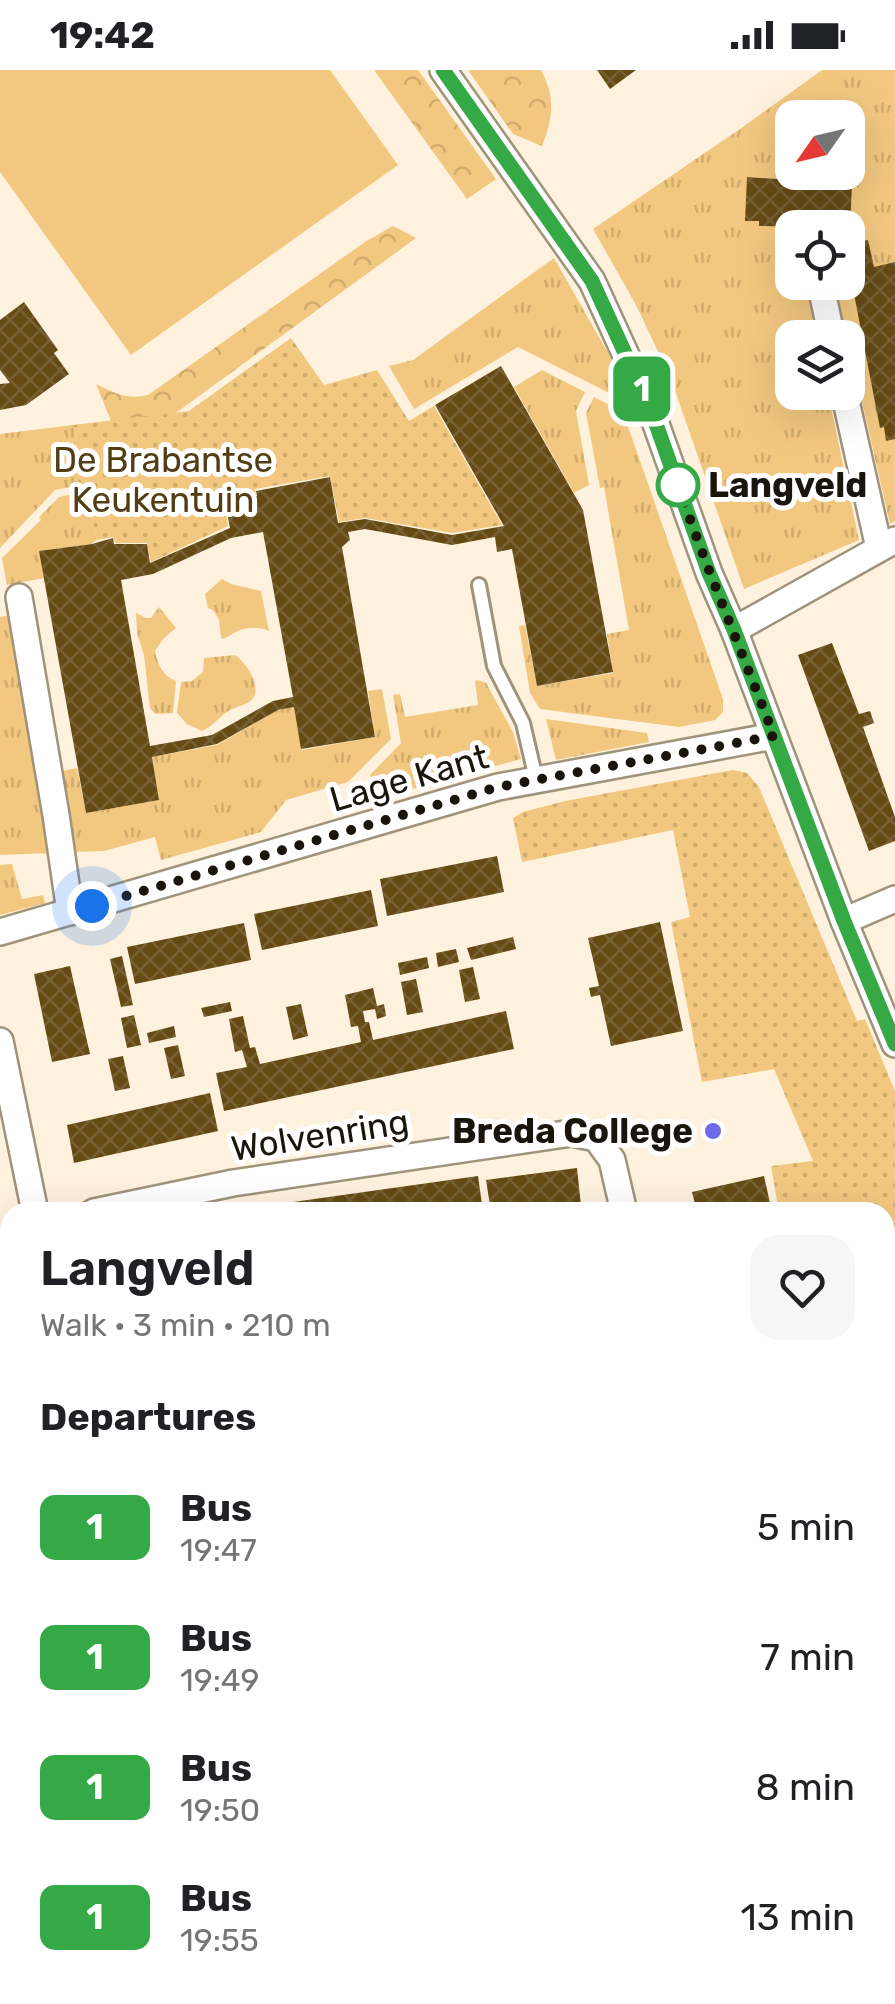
<!DOCTYPE html>
<meta charset="utf-8">
<style>
body{margin:0;font-family:Rubik,sans-serif;background:#f6f6f6;color:#202124;height:100vh;display:flex;flex-direction:column;font-size:38px;white-space:nowrap}
*{box-sizing:border-box;margin:0}
p{font-size:32px;color:#757577}
.icon{flex:none;width:55px;height:55px;fill:none;stroke:currentColor;stroke-width:2;stroke-linecap:round;stroke-linejoin:round}
.map{position:relative;flex:1;overflow:hidden}
.panel{position:absolute;left:0px;top:1132px;width:895px;height:802px;display:flex;flex-direction:column;background:#fff;border-radius:30px 30px 0 0;box-shadow:0 10px 40px #0002}
.panel>*{flex:none}
.badge{padding:0 20px;border-radius:15px;font-size:35px;line-height:65px}
.needle{width:65px;rotate:236deg}
.controls{position:absolute;left:775px;top:30px;display:grid;gap:20px}
.controls a{display:grid;place-items:center;width:90px;height:90px;border-radius:20px;background:#fff;box-shadow:0 10px 40px #0002;font-size:50px}
.you{position:absolute;width:50px;height:50px;margin:-25px;border:8px solid #fff;border-radius:50%;background:#1a73e8;box-shadow:0 0 0 15px #1a73e833}
.map>.badge{position:absolute;translate:-50% -50%;box-shadow:0 0 0 5px #fff}
h2{padding:0 40px;font-size:38px;line-height:90px}
.round{display:grid;place-items:center;flex:none;width:105px;height:105px;border-radius:30px;background:#f6f6f6}
.headline{display:flex;align-items:center;justify-content:space-between;height:170px;padding:0 40px}
h1{font-size:48px;font-weight:600;line-height:75px}
ul{padding:0;list-style:none}
li{display:flex;align-items:center;gap:30px;height:130px;padding:0 40px}
li div{flex:1}
li b{display:block;font-size:38px}
li em{font-style:normal}
li .badge{min-width:110px;font-weight:700;text-align:center}
.status{display:flex;justify-content:space-between;align-items:center;height:70px;padding:0 50px;background:#fff;direction:ltr}
.status svg{height:28px;fill:currentColor}
.map>svg:first-child{display:block}
</style>
<div class="status"><b>19:42</b><svg viewBox="0 0 49 12"><path d="M0 12V9h3v3zM5 12V6h3v6zM10 12V3h3v9zM15 12V0h3v12zM26 1h20v11H26zM47 4h2v5h-2z"/></svg></div>
<div class="map">
<svg width="895" height="1934" viewBox="0 0 895 1934">
<defs>
<pattern id="grass-tufts" width="24" height="20" patternUnits="userSpaceOnUse" patternTransform="scale(2.5)"><rect width="24" height="20" fill="#f2c880"/><path d="M3 7l-1-3M5 7V3M7 7l1-3M15 17l-1-3M17 17v-4M19 17l1-3" fill="none" stroke="#cfab6d"/></pattern>
<pattern id="forest-crowns" width="20" height="18" patternUnits="userSpaceOnUse" patternTransform="scale(2.5)"><rect width="20" height="18" fill="#f2c880"/><path d="M2 6a3 3 0 1 1 6 0M12 15a3 3 0 1 1 6 0" fill="none" stroke="#cfab6d"/></pattern>
<pattern id="garden-dots" width="8" height="8" patternUnits="userSpaceOnUse" patternTransform="scale(2.5)"><rect width="8" height="8" fill="#f2c880"/><path d="M2 2h.1M6 6h.1" fill="none" stroke="#cfab6d" stroke-width="1.8" stroke-linecap="round"/></pattern>
<pattern id="building-cross-hatch" width="8" height="8" patternUnits="userSpaceOnUse" patternTransform="scale(2.5)"><rect width="8" height="8" fill="#654a14"/><path d="M0 0l8 8M0 8l8-8" fill="none" stroke="#766034"/></pattern>
</defs>
<rect width="100%" height="100%" fill="#fef2de"/>
<g fill="url(#grass-tufts)" fill-rule="evenodd">
<path d="M822 0H895V451L890 454 835 213 848 212V158H792V212L805 213 816 267 792 268V322L828 323 859 470 744 519 671 309 636 235 593 159 740 59ZM792 48H848V102H792Z"/>
<path d="M554 188 616 297 627 325 621 329 518 277 414 339 389 296 413 290Z"/>
<path d="M542 300 585 322 576 341 589 415 574 423 514 317Z"/>
<path d="M594 327 623 342 723 629V642L715 650 679 657 540 639 530 623 519 556 525 555 537 616 613 603 607 564 629 560 604 417 600 418 586 343Z"/>
<path d="M73 355 86 414 55 420 0 478V364Z"/>
<path d="M87 421 97 470 91 474 40 481 44 508 7 515 2 488 41 450 39 447 59 427Z"/>
<path d="M222 509 231 514 261 521 269 561C251 554 239 559 224 569L221 568 219 550 213 540 208 538 205 524Z"/>
<path d="M159 537 176 558 163 569 155 581C157 594 164 607 176 611L173 643 155 644 150 638 144 585 137 563 136 543 146 548H151Z"/>
<path d="M13 544 50 783 0 785V547Z"/>
<path d="M235 585C246 592 266 621 249 632 243 636 234 637 227 642 218 648 213 656 202 661L187 654 177 643 181 612 192 611 203 602 204 588Z"/>
<path d="M478 610 486 613 513 662 521 689 377 729 370 705 401 673 393 625 400 624 405 647 478 635 475 611Z"/>
<path d="M382 619 391 669 348 712 286 730 261 762 161 790 155 767 104 781 67 782 58 702 77 698 86 743 159 730 152 687 217 675 278 640 294 637 302 680 375 667 368 621Z"/>
<path d="M546 649 647 663 649 672 556 690Z"/>
<path d="M12 794 22 829 43 825 45 833 0 845V795Z"/>
</g>
<g fill="url(#forest-crowns)">
<path d="M374 0H418L496 109 467 129Z"/>
<path d="M468 0H541C556 29 553 47 542 76L513 64Z"/>
<path d="M393 156 416 168 169 348 113 356 96 314C114 323 128 330 148 325L365 172Z"/>
</g>
<path fill="#f2c880" d="M0 0H330L398 95 131 285 0 102Z"/>
<g fill="url(#garden-dots)">
<path d="M291 268 324 315 377 300 409 351 434 336 502 455 452 463 365 448 339 452 330 406 255 419 256 426 225 437 228 456 151 492 147 473H116L113 467 97 470 73 355 189 341Z"/>
<path d="M733 700 747 703 759 717 857 951 865 949 895 1021V1406L885 1363V1142H779L771 1096 813 1091 774 999 702 1012 671 852 690 847 673 760 522 792 513 748 523 742 565 731Z"/>
<path d="M895 1753V1882L885 1829V1754Z"/>
</g>
<g fill="url(#building-cross-hatch)" fill-rule="evenodd">
<path d="M597 0H636L610 19Z"/>
<path d="M747 107 852 114 850 158 759 156V151H745Z"/>
<path d="M868 170 874 197 895 192V369L886 371 884 357 880 358 848 193V174Z"/>
<path d="M24 232 58 280 54 283 69 304 26 335 0 340V314L10 313 0 300V250Z"/>
<path d="M501 296 583 440 613 602 537 616 512 479 497 482 495 467 452 475 365 459 348 462 350 470 342 477 375 667 301 679 294 637 278 640 217 674 152 687 159 730 86 743 39 481 92 474 113 468 114 474H147L150 493 230 458 226 438 257 426 256 421 330 407 338 453 365 449 452 465 504 456 435 335ZM263 462 293 627 273 631 212 665 150 676 121 510 153 504 231 468Z"/>
<path d="M832 573 859 644 870 641 874 653 863 657 895 747V771L869 781 798 585Z"/>
<path d="M497 786 504 822 387 846 380 809Z"/>
<path d="M371 820 378 856 262 880 254 844Z"/>
<path d="M660 852 683 961 611 976 600 925 591 927 589 918 599 916 588 868Z"/>
<path d="M244 853 251 890 135 914 127 877Z"/>
<path d="M513 867 516 879 471 890 467 878Z"/>
<path d="M456 879 459 892 438 897 436 883Z"/>
<path d="M122 886 133 935 121 937 110 889Z"/>
<path d="M427 887 429 898 400 905 398 893Z"/>
<path d="M70 896 90 984 52 992 34 904Z"/>
<path d="M473 897 480 929 465 932 459 900Z"/>
<path d="M416 909 423 942 407 945 401 912Z"/>
<path d="M373 918 377 936 384 934 386 946 377 949 375 939 363 941 365 952H369L373 970 506 941 514 979 224 1041 216 1003 247 997 242 980 235 982 229 949 243 946 250 978 255 977 260 994 361 972 358 956 351 957 345 925Z"/>
<path d="M230 932 232 941 204 947 201 938Z"/>
<path d="M301 934 308 966 293 970 286 937Z"/>
<path d="M134 945 141 975 127 978 121 948Z"/>
<path d="M174 956 176 967 149 973 147 963Z"/>
<path d="M178 975 185 1006 171 1009 164 978Z"/>
<path d="M123 986 130 1018 115 1021 108 989Z"/>
<path d="M210 1023 218 1061 74 1093 67 1055Z"/>
<path d="M577 1098 581 1136 535 1142H491L486 1110Z"/>
<path d="M478 1106 483 1142H245L244 1139Z"/>
<path d="M764 1106 772 1142H697L692 1122Z"/>
<path d="M10 1355V1612L1 1614 0 1357Z"/>
<path d="M885 1607 889 1619 895 1618 893 1745 885 1705Z"/>
<path d="M10 1708V1761L0 1764V1710Z"/>
<path d="M10 1923 154 1925 156 1934H0V1925Z"/>
<path d="M417 1925H568L569 1927 534 1934H419Z"/>
</g>
<g fill="none" stroke-linecap="round" stroke-linejoin="round">
<g stroke="#a0937c" stroke-width="18">
<g id="service">
<path d="M479 515 494 596 523 653 536 709"/>
<path d="M0 1620 10 1618"/>
</g>
</g>
<g stroke="#a0937c" stroke-width="30">
<g id="minor">
<path d="M443 0 592 211 651 340 709 503 734 560 844 851 895 974"/>
<path d="M820 212 832 268"/>
<path d="M844 322 879 478"/>
<path d="M19 527 56 745 70 842"/>
<path d="M734 560 895 470"/>
<path d="M844 851 895 829"/>
<path d="M0 862 498 717 774 666"/>
<path d="M0 971 35 1142"/>
<path d="M94 1142 233 1113 572 1063 596 1068 612 1090 624 1142"/>
<path d="M199 1925 201 1934"/>
<path d="M842 1934 895 1924"/>
</g>
</g>
<use href="#service" stroke="#fff" stroke-width="12"/>
<use href="#minor" stroke="#fff" stroke-width="25"/>
</g>
<g fill="none" stroke-linecap="round" stroke-linejoin="round">
<g stroke="#fff" stroke-width="22">
<path id="line" d="M443 0 592 211 651 340 709 503 734 560 844 851 895 974"/>
</g>
<use href="#line" stroke="#34a945" stroke-width="15"/>
<path stroke="#1a150c" stroke-width="10" stroke-dasharray="0 18" d="M92 836 498 717 774 666C742 582 707 500 678 415"/>
</g>
<circle fill="#fff" stroke="#34a945" stroke-width="5" cx="678" cy="415" r="20"/>
<circle fill="#6d6be5" stroke="#fff" stroke-width="4" cx="713" cy="1061" r="10"/>
<g text-anchor="middle" stroke-width="10" stroke-linejoin="round" paint-order="stroke">
<g font-size="35" fill="#523d14" stroke="#fff">
<text x="163" y="402">De Brabantse<tspan x="163" dy="40">Keukentuin</tspan></text>
</g>
<g font-size="35" font-weight="bold" fill="#1a150c" stroke="#fff" text-anchor="start">
<text x="708" y="427">Langveld</text>
</g>
<g font-size="35" fill="#1a150c" stroke="#fff">
<text transform="translate(409 708) rotate(-16)" y="12">Lage Kant</text>
<text transform="translate(320 1065) rotate(-9)" y="12">Wolvenring</text>
</g>
<g font-size="35" font-weight="bold" fill="#1a150c" stroke="#fff" text-anchor="end">
<text x="693" y="1073">Breda College</text>
</g>
</g>
</svg>
<div class="controls">
<a><svg class="needle" viewBox="-14 -14 28 28"><path d="M0-13l5 13h-10z" fill="#e53935"/><path d="M0 13l5-13h-10z" fill="#757577"/></svg></a>
<a><svg class="icon" aria-label="locate" viewBox="0 0 24 24"><circle cx="12" cy="12" r="6"/><path d="M12 2v4M12 18v4M2 12h4M18 12h4"/></svg></a>
<a><svg class="icon" aria-label="layers" viewBox="0 0 24 24"><path d="M12 4l9 5-9 5-9-5zM3 14l9 5 9-5"/></svg></a>
</div>
<div class="you" style="left:92px;top:836px"></div>
<b class="badge" style="left:642px;top:319px;background:#34a945;color:#fff">1</b>
<section class="panel">
<div class="headline"><div><h1>Langveld</h1><p>Walk · 3 min · 210 m</p></div><a class="round"><svg class="icon" aria-label="heart" viewBox="0 0 24 24"><path d="M12 20l-8-8c-3-5 5-10 8-4 3-6 11-1 8 4z"/></svg></a></div>
<h2>Departures</h2>
<ul>
<li><span class="badge" style="background:#34a945;color:#fff">1</span><div><b>Bus</b><p>19:47</p></div><em>5 min</em></li>
<li><span class="badge" style="background:#34a945;color:#fff">1</span><div><b>Bus</b><p>19:49</p></div><em>7 min</em></li>
<li><span class="badge" style="background:#34a945;color:#fff">1</span><div><b>Bus</b><p>19:50</p></div><em>8 min</em></li>
<li><span class="badge" style="background:#34a945;color:#fff">1</span><div><b>Bus</b><p>19:55</p></div><em>13 min</em></li>
</ul>
</section>
</div>
